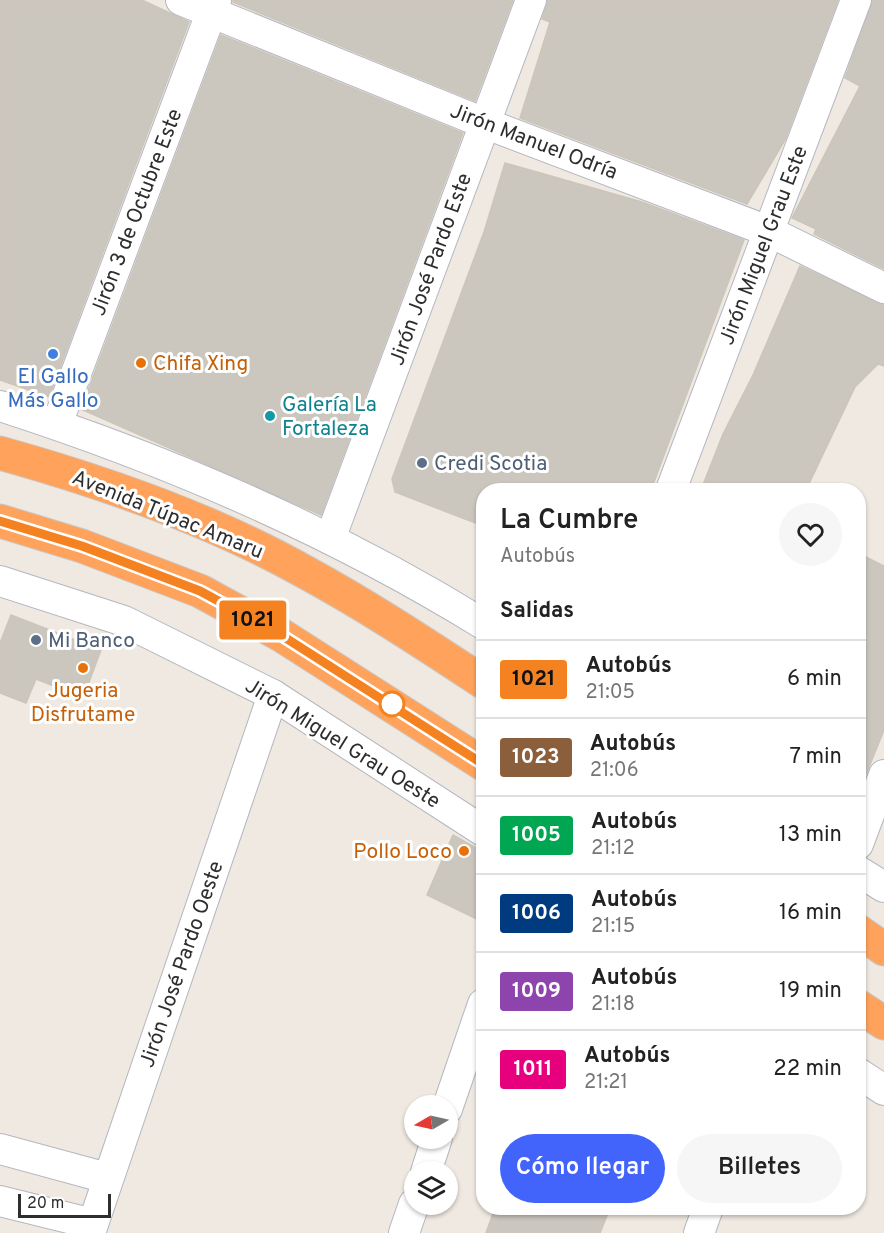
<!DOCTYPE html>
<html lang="es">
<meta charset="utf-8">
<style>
body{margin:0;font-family:Overpass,sans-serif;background:#f6f6f6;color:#222;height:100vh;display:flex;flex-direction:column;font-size:22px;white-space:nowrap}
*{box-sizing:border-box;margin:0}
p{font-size:20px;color:#767676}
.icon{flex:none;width:33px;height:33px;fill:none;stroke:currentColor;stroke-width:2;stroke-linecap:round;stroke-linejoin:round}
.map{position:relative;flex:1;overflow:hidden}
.details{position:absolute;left:476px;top:483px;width:390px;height:732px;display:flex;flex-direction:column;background:#fff;border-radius:24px;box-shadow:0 2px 4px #0004}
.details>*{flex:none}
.badge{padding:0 12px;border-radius:4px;font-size:21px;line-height:39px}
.needle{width:39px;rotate:261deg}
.controls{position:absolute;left:404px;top:1095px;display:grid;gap:12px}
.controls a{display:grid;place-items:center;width:54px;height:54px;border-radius:50%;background:#fff;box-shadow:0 2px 4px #0004;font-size:30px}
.scale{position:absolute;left:18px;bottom:15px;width:93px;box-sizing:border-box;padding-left:6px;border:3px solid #2e2e2e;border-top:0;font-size:16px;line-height:21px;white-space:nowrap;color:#2e2e2e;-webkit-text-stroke:4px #fff;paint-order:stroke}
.map>.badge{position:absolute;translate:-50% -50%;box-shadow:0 0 0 3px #fff}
h2{padding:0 24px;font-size:22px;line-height:54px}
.round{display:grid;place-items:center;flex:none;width:63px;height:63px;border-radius:32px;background:#f6f6f6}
.summary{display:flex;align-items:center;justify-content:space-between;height:102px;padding:0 24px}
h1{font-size:28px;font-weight:600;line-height:45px}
.button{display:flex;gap:12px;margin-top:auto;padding:12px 24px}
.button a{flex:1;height:69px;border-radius:36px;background:#4264fb;color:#fff;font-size:24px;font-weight:600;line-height:69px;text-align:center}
.button a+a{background:#f6f6f6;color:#222}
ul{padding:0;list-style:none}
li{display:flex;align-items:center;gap:18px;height:78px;padding:0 24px;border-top:2px solid #e0e0e0}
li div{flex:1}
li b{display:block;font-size:22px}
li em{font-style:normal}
li .badge{min-width:66px;font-weight:700;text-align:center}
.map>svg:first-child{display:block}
</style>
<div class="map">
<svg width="884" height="1233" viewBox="0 0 884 1233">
<rect width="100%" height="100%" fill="#efe9e1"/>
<g fill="#cbc7bf" stroke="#cbc5ba" stroke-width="1.5">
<path d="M0 0H142L189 22 49 397 0 380Z"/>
<path d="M233 0H513L475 101 233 2Z"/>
<path d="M548 0H838L785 140 747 204 520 118 550 22 542 19Z"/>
<path d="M873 0H884V269L814 234 816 229 792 218 860 86 845 78Z"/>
<path d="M221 35 463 133 321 515 81 409Z"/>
<path d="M505 163 642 202 744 240 651 490H483V526L395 492 392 479 484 232Z"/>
<path d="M800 266 884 305V366L878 364 855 387 806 490H701L723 434 753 375Z"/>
<path d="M858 553 884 566V730L859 792Z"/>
<path d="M11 615 101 650 85 693 65 686 64 690 36 679 26 703 0 693V643Z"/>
<path d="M453 835 483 852V922L427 895Z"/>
<path d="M495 1208H610L600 1233H486Z"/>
</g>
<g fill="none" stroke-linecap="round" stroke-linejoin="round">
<g stroke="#b4b7c1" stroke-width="32">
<g id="minor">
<path d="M181 0 484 123 768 231 884 288"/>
<path d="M0 406C168 460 332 531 483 624"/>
<path d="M57 424 216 0"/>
<path d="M671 490 856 0"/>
<path d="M330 539 531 0"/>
<path d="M0 581 124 621 273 695 483 831"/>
<path d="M858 844 884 775"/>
<path d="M858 871 884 887"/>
<path d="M858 1073 884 1090"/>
<path d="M447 1109 483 1004"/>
<path d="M0 1149 107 1178"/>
<path d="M426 1172 437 1138"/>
<path d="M0 1201 93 1224"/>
<path d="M90 1233 273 695"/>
<path d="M404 1233 414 1204"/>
<path d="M699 1233 708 1208"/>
</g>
</g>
<g stroke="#c9c9c9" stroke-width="35">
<g id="highway">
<path d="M0 453C104 482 211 519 305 572 366 605 425 644 483 682"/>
<path d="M0 521 82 546 200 591 281 635 483 764"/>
<path d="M858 931 884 949"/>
<path d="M858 1006 884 1023"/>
</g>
</g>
<use href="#minor" stroke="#fff" stroke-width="30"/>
<use href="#highway" stroke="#ffa35c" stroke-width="33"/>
</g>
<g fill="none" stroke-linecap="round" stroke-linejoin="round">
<g stroke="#fff" stroke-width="14">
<path id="line" d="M0 521 82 546 200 591 281 635 483 764"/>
</g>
<use href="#line" stroke="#f58220" stroke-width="9"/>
</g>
<circle fill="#3f7fe0" stroke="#fff" stroke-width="2" cx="53" cy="354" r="6"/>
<g fill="#e8710a" stroke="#fff" stroke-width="2">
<circle cx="141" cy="363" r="6"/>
<circle cx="83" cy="668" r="6"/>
<circle cx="464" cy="851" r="6"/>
</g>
<circle fill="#0f9aa8" stroke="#fff" stroke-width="2" cx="270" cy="416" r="6"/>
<g fill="#5c6f8a" stroke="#fff" stroke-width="2">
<circle cx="422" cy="463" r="6"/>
<circle cx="36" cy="640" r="6"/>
</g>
<circle fill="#fff" stroke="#f58220" stroke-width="3" cx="392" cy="704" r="12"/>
<g text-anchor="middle" stroke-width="6" stroke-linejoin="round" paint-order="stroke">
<g font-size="21" fill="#2e2e2e" stroke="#fff">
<text transform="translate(534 141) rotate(21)" y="7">Jirón Manuel Odría</text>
<text transform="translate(136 212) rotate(-69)" y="7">Jirón 3 de Octubre Este</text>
<text transform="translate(763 245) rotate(-69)" y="7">Jirón Miguel Grau Este</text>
<text transform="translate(430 269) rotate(-70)" y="7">Jirón José Pardo Este</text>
<text transform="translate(168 514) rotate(22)" y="7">Avenida Túpac Amaru</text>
<text transform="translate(343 743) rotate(32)" y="7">Jirón Miguel Grau Oeste</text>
<text transform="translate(181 964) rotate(-71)" y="7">Jirón José Pardo Oeste</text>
</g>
<g font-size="21" fill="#c56008" stroke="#fff" text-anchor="start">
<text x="153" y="370">Chifa Xing</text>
<text x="83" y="697" text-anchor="middle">Jugeria<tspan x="83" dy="24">Disfrutame</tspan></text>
<text x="452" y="858" text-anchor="end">Pollo Loco</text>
</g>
<g font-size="21" fill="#366cbe" stroke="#fff">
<text x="53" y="383">El Gallo<tspan x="53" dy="24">Más Gallo</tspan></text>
</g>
<g font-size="21" fill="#0d838f" stroke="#fff" text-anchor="start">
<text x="282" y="411">Galería La<tspan x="282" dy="24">Fortaleza</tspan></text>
</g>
<g font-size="21" fill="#4e5e75" stroke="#fff" text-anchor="start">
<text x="434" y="470">Credi Scotia</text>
<text x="48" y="647">Mi Banco</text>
</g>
</g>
</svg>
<div class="controls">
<a><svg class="needle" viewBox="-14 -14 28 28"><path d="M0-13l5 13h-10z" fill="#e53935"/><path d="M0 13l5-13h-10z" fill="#767676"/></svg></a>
<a><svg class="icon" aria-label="layers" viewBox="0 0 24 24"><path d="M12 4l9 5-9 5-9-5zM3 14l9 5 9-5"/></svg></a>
</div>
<div class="scale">20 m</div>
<b class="badge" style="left:253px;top:620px;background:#f58220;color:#111">1021</b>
<section class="details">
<div class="summary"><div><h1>La Cumbre</h1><p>Autobús</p></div><a class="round"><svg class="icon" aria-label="heart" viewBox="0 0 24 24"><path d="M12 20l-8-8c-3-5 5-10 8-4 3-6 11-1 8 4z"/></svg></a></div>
<h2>Salidas</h2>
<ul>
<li><span class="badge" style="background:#f58220;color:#111">1021</span><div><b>Autobús</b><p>21:05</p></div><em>6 min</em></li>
<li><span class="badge" style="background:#8b5e3c;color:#fff">1023</span><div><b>Autobús</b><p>21:06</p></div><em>7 min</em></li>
<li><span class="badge" style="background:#00a651;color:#fff">1005</span><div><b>Autobús</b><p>21:12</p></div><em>13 min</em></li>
<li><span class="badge" style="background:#003b80;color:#fff">1006</span><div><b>Autobús</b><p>21:15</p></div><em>16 min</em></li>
<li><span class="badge" style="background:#8e44ad;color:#fff">1009</span><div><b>Autobús</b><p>21:18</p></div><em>19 min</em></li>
<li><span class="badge" style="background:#e6007e;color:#fff">1011</span><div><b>Autobús</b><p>21:21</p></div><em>22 min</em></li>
</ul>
<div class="button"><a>Cómo llegar</a><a>Billetes</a></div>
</section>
</div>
